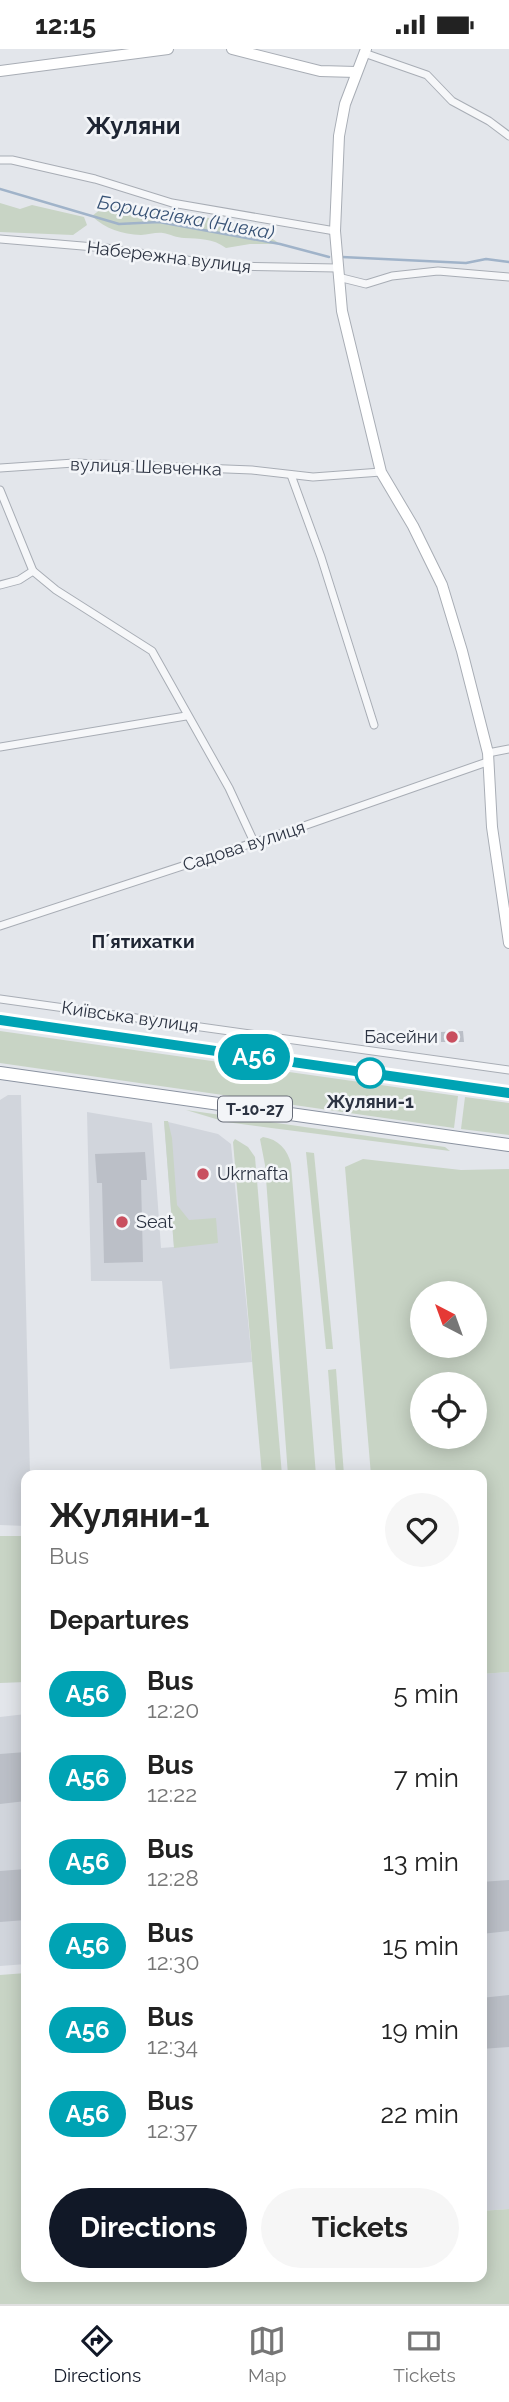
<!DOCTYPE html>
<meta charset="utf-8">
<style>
body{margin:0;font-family:Raleway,sans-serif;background:#f6f6f6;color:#222;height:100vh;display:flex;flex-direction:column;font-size:26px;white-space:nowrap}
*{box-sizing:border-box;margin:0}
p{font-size:23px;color:#767676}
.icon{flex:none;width:38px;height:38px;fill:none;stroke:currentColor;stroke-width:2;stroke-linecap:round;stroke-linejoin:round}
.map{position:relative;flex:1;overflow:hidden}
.sheet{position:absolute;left:21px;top:1421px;width:466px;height:812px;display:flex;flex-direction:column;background:#fff;border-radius:14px;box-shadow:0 4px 18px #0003}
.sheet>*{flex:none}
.badge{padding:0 14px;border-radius:23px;font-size:24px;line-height:46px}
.needle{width:46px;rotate:319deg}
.fabs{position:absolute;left:410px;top:1232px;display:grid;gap:14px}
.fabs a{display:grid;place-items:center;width:77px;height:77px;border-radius:50%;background:#fff;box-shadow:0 4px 18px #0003;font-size:35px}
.map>.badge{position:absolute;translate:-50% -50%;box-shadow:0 0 0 4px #fff}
h2{padding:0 28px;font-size:26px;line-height:63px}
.round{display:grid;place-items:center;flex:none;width:74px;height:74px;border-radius:37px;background:#f6f6f6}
.head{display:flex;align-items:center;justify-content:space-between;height:119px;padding:0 28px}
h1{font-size:33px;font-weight:700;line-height:52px}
.button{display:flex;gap:14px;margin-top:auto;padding:14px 28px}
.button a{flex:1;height:80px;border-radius:42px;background:#111827;color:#fff;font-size:28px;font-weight:700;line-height:80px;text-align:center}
.button a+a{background:#f6f6f6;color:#222}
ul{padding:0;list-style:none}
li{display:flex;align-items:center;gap:21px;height:84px;padding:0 28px}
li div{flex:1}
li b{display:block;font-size:26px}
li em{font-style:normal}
li .badge{min-width:77px;font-weight:700;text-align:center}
.status{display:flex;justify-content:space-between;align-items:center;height:49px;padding:0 35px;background:#fff;direction:ltr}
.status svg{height:19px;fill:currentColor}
.menu{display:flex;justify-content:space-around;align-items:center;height:98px;border-top:2px solid #e0e0e0;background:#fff;font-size:19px;color:#767676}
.menu a{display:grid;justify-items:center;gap:4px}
.menu .active{color:#111827}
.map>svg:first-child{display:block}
</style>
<div class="status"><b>12:15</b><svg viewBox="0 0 49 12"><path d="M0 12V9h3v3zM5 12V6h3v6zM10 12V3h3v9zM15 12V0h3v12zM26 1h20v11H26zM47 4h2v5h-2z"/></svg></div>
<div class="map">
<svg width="509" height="2255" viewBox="0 0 509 2255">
<rect width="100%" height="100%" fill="#e3e6eb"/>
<g fill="#d1d5dc">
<path d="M8 1046H21L30 1426H26V1477L0 1476V1051Z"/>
<path d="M87 1063 152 1074 161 1199 174 1198 164 1072 218 1085 231 1095 252 1313 170 1320 162 1232H91Z"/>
<path d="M509 1623V2160L481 2162V1625Z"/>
<path d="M26 1665V1915L0 1917V1668Z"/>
</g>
<g fill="#c8d4c5" fill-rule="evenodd">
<path d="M0 154 20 160 32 156 84 168 87 176 73 186 0 183Z"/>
<path d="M105 157C149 158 246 169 280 195H250L226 199C212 189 200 190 184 189 177 189 170 185 163 184 156 183 148 186 141 186 122 185 105 180 92 167Z"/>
<path d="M0 982 458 1047 454 1079 0 1014Z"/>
<path d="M465 1048 509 1054V1086L461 1080Z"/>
<path d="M186 1061 445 1098 450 1102 226 1073Z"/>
<path d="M168 1072 172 1089 177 1156 189 1171 216 1169 218 1194 174 1199 164 1072Z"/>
<path d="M263 1088C278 1090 288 1101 291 1115L316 1426H288L265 1116 260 1090Z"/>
<path d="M235 1090 248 1098 255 1108 282 1426H262L233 1093Z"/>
<path d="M306 1103 314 1104 333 1300H326Z"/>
<path d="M363 1110 461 1121 509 1120V1623L481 1625V1426H371L345 1118ZM422 1244H474V1297H422ZM422 1335H474V1388H422Z"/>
<path d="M336 1320 344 1426H336L328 1321Z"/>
<path d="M0 1487H26V1633L0 1634Z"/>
<path d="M26 1924V2228H481V2162L509 2160V2255H0V1926Z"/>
</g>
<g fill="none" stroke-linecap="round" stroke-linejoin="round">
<g stroke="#a0b3c9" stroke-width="2.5">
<path d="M0 140 119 175 159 173 280 195 329 208"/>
<path d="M342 208 466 214 486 210 509 213"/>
</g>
</g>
<g fill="#bbbfc7">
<path d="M463 982 464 993H441V983Z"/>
<path d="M145 1103 147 1131H141L143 1213 104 1214 102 1134H97L95 1105Z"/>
<path d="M26 1703V1752L0 1755V1705Z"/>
<path d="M26 1820V1871L0 1873V1822Z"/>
<path d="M509 1831V1882L481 1885V1833Z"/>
<path d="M509 1946V1998L481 2000V1949Z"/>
</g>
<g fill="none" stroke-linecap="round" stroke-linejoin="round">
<g stroke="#a8adb5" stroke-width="9">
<g id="street">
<path d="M364 4 427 26 452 52 489 72 509 87"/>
<path d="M0 111H12L95 130 172 154 335 182"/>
<path d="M0 190 106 199 227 217 337 219"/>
<path d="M338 228 366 235 392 227 438 222 509 228"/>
<path d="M0 419 74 414 252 421 313 428 381 423"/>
<path d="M291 426 321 508 374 676"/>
<path d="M0 441 33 522 56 541 152 602 229 739 254 793"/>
<path d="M0 536 19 531 33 522"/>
<path d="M0 698 186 667"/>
<path d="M488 704 509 700"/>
<path d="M0 877 298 779 487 713"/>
<path d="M0 950 509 1021"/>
</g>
</g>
<g stroke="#a8adb5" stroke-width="12">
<g id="secondary">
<path d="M232 0 320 22 356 23"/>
<path d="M366 0 345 55 339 87 335 182 342 262 381 423 413 477 442 536 462 602 488 704 492 778 509 894"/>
<path d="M0 22 168 0"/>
</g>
</g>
<g stroke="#8b93a1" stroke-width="14">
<g id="highway">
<path d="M0 971 509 1044"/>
<path d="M0 1024 509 1096"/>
</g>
</g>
<use href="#street" stroke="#f6f7f9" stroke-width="7"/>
<use href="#secondary" stroke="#fff" stroke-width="10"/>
<use href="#highway" stroke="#fff" stroke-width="12"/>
</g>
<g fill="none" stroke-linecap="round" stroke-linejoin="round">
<g stroke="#fff" stroke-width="16">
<path id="line" d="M0 971 509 1044"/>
</g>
<use href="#line" stroke="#00a3b4" stroke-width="10"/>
</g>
<g fill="#c94f5f" stroke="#f3f5f8" stroke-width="2.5">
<circle cx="452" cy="988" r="7"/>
<circle cx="203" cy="1125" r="7"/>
<circle cx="122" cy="1173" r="7"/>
</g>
<circle fill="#fff" stroke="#00a3b4" stroke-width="3.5" cx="370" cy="1024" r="14"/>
<g text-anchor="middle" stroke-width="5" stroke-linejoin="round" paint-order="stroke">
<rect fill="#f3f5f8" stroke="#686d79" stroke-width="2" x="218" y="1047.5" width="74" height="25" rx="5"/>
<g font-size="16" font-weight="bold" fill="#2c3342">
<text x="255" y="1066">Т-10-27</text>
</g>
<g font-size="18" fill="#2c3342" stroke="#f3f5f8">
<text transform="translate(169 208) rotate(7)" y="6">Набережна вулиця</text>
<text transform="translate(146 418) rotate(2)" y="6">вулиця Шевченка</text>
<text transform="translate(244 797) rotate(-18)" y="6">Садова вулиця</text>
<text transform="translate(130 968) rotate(8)" y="6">Київська вулиця</text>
</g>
<g font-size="18" fill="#2c3342" stroke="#f3f5f8" text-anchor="start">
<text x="438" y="994" text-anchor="end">Басейни</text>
<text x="217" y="1131">Ukrnafta</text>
<text x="136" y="1179">Seat</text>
</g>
<g font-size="18" font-weight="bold" fill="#2c3342" stroke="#f3f5f8">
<text x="370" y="1059">Жуляни-1</text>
</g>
<g font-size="19" font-style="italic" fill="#375275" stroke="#f3f5f8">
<text transform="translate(186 168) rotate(10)" y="7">Борщагівка (Нивка)</text>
</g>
<g font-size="19" font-weight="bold" fill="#1e2533" stroke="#f3f5f8">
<text x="143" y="899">Пʼятихатки</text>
</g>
<g font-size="24" font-weight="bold" fill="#1e2533" stroke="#f3f5f8">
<text x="133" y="85">Жуляни</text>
</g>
</g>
</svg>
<div class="fabs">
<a><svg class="needle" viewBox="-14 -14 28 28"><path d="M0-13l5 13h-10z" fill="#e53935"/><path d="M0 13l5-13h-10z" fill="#767676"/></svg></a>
<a><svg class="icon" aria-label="locate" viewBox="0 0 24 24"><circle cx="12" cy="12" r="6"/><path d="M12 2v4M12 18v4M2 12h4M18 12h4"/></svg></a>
</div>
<b class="badge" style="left:254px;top:1008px;background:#00a3b4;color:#fff">А56</b>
<section class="sheet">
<div class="head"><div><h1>Жуляни-1</h1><p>Bus</p></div><a class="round"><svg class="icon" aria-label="heart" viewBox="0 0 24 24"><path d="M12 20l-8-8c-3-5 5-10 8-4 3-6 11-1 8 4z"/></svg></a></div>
<h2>Departures</h2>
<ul>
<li><span class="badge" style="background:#00a3b4;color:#fff">А56</span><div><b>Bus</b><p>12:20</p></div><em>5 min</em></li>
<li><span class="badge" style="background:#00a3b4;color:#fff">А56</span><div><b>Bus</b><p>12:22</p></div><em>7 min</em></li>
<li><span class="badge" style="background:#00a3b4;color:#fff">А56</span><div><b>Bus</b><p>12:28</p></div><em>13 min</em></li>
<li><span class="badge" style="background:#00a3b4;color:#fff">А56</span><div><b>Bus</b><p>12:30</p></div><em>15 min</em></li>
<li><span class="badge" style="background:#00a3b4;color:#fff">А56</span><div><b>Bus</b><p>12:34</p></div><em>19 min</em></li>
<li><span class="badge" style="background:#00a3b4;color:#fff">А56</span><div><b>Bus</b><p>12:37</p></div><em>22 min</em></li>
</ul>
<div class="button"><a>Directions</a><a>Tickets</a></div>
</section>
</div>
<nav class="menu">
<a class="active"><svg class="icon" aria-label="directions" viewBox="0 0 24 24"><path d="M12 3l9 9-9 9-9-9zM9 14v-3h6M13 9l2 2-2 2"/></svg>Directions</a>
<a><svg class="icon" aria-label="map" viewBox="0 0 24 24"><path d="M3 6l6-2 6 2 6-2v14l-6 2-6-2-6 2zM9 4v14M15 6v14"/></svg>Map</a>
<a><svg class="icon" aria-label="tickets" viewBox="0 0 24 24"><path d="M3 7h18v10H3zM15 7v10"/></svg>Tickets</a>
</nav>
